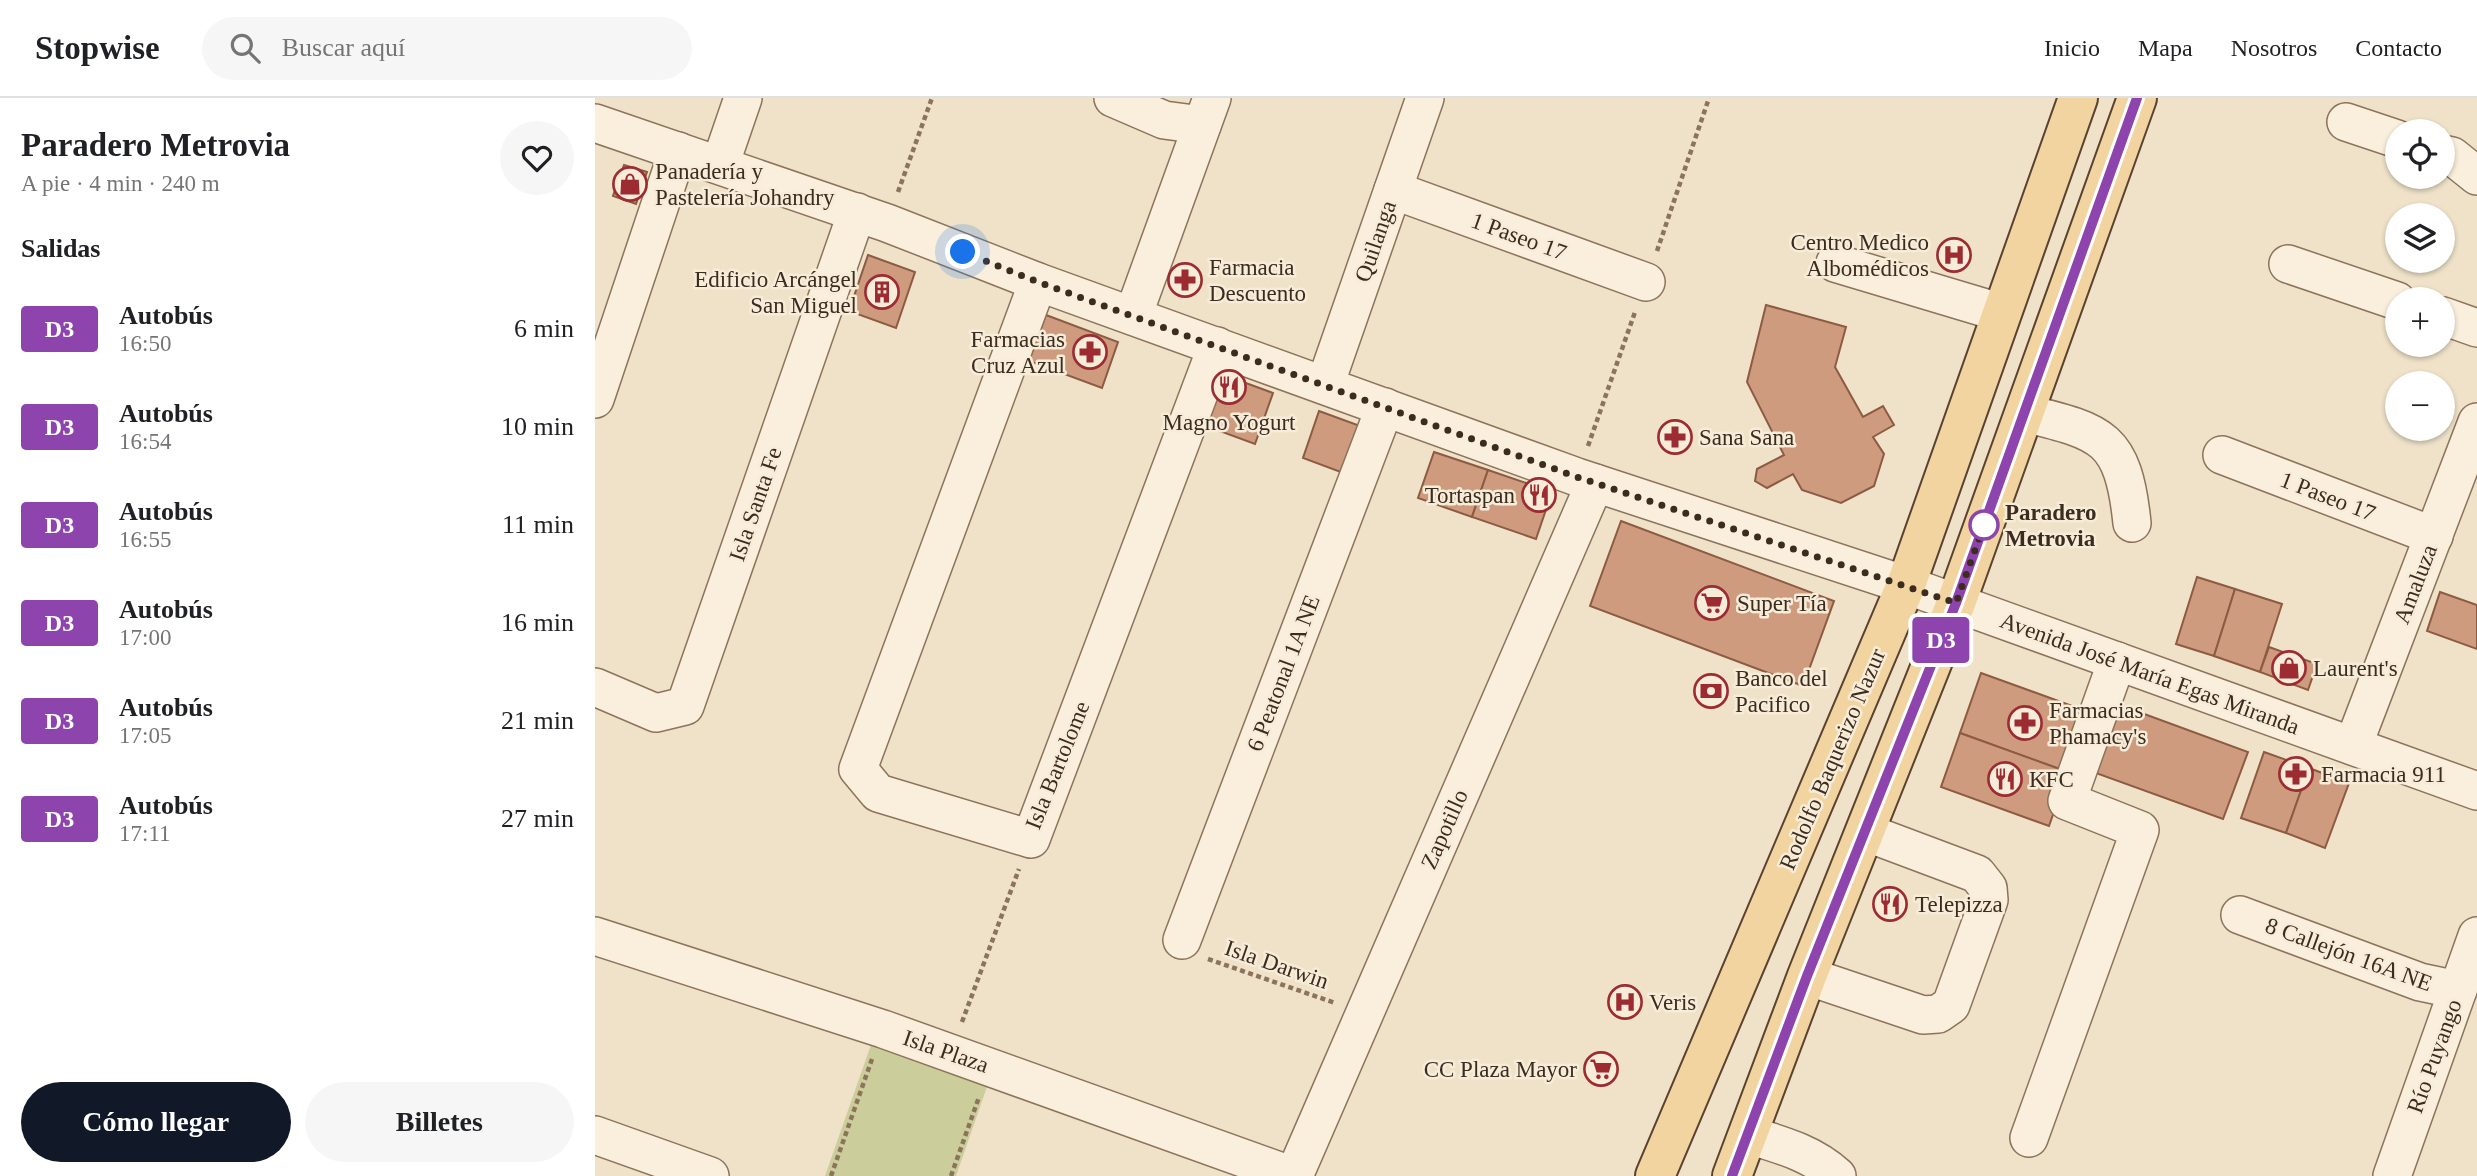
<!DOCTYPE html>
<html lang="es">
<meta charset="utf-8">
<style>
body{margin:0;font-family:Georgia,serif;background:#f6f6f6;color:#202124;height:100vh;display:flex;flex-direction:column;font-size:26px;white-space:nowrap}
*{box-sizing:border-box;margin:0}
p{font-size:23px;color:#757577}
.icon{flex:none;width:38px;height:38px;fill:none;stroke:currentColor;stroke-width:2;stroke-linecap:round;stroke-linejoin:round}
.map{position:relative;flex:1;overflow:hidden}
.sheet{display:flex;flex-direction:column;background:#fff;width:595px}
.sheet>*{flex:none}
.badge{padding:0 14px;border-radius:5px;font-size:24px;line-height:46px}
.controls{position:absolute;left:1790px;top:21px;display:grid;gap:14px}
.controls a{display:grid;place-items:center;width:70px;height:70px;border-radius:50%;background:#fff;box-shadow:0 2px 5px #0004;font-size:35px}
.you{position:absolute;width:35px;height:35px;margin:-18px;border:5px solid #fff;border-radius:50%;background:#1a73e8;box-shadow:0 0 0 10px #1a73e833}
.map>.badge{position:absolute;translate:-50% -50%;box-shadow:0 0 0 4px #fff}
h2{padding:0 21px;font-size:26px;line-height:63px}
.round{display:grid;place-items:center;flex:none;width:74px;height:74px;border-radius:37px;background:#f6f6f6}
.headline{display:flex;align-items:center;justify-content:space-between;height:119px;padding:0 21px}
h1{font-size:33px;font-weight:800;line-height:52px}
.button{display:flex;gap:14px;margin-top:auto;padding:14px 21px}
.button a{flex:1;height:80px;border-radius:42px;background:#111827;color:#fff;font-size:28px;font-weight:800;line-height:80px;text-align:center}
.button a+a{background:#f6f6f6;color:#202124}
ul{padding:0;list-style:none}
li{display:flex;align-items:center;gap:21px;height:98px;padding:0 21px}
li div{flex:1}
li b{display:block;font-size:26px}
li em{font-style:normal}
li .badge{min-width:77px;font-weight:700;text-align:center}
header{display:flex;align-items:center;gap:42px;box-sizing:border-box;height:98px;padding:0 35px;background:#fff;border-bottom:2px solid #e0e0e0}
header strong{font-size:33px}
nav{display:flex;gap:38px;margin-inline-start:auto;font-size:24px}
.search{width:490px;height:63px;background:#f6f6f6;display:flex;align-items:center;gap:18px;box-sizing:border-box;padding:0 24px;border-radius:38px;color:#757577;font-size:26px}
main{display:flex;flex:1;min-height:0}
.map>svg:first-child{display:block}
</style>
<header>
<strong>Stopwise</strong>
<div class="search"><svg class="icon" aria-label="search" viewBox="0 0 24 24"><circle cx="10" cy="10" r="6"/><path d="M15 15l6 6"/></svg>Buscar aquí</div>
<nav><a>Inicio</a><a>Mapa</a><a>Nosotros</a><a>Contacto</a></nav>
</header>
<main>
<section class="sheet">
<div class="headline"><div><h1>Paradero Metrovia</h1><p>A pie · 4 min · 240 m</p></div><a class="round"><svg class="icon" aria-label="heart" viewBox="0 0 24 24"><path d="M12 20l-8-8c-3-5 5-10 8-4 3-6 11-1 8 4z"/></svg></a></div>
<h2>Salidas</h2>
<ul>
<li><span class="badge" style="background:#8e44ad;color:#fff">D3</span><div><b>Autobús</b><p>16:50</p></div><em>6 min</em></li>
<li><span class="badge" style="background:#8e44ad;color:#fff">D3</span><div><b>Autobús</b><p>16:54</p></div><em>10 min</em></li>
<li><span class="badge" style="background:#8e44ad;color:#fff">D3</span><div><b>Autobús</b><p>16:55</p></div><em>11 min</em></li>
<li><span class="badge" style="background:#8e44ad;color:#fff">D3</span><div><b>Autobús</b><p>17:00</p></div><em>16 min</em></li>
<li><span class="badge" style="background:#8e44ad;color:#fff">D3</span><div><b>Autobús</b><p>17:05</p></div><em>21 min</em></li>
<li><span class="badge" style="background:#8e44ad;color:#fff">D3</span><div><b>Autobús</b><p>17:11</p></div><em>27 min</em></li>
</ul>
<div class="button"><a>Cómo llegar</a><a>Billetes</a></div>
</section>
<div class="map">
<svg width="1882" height="1078" viewBox="0 0 1882 1078">
<rect width="100%" height="100%" fill="#efe2c8"/>
<path fill="#cbce9b" d="M278 941 394 983 361 1078H230Z"/>
<g fill="#ce9b7e" stroke="#8c5b42" stroke-width="2">
<path d="M29 67 52 74 41 106 18 98Z"/>
<path d="M273 157 320 174 301 230 254 213Z"/>
<path d="M1171 207 1251 229 1240 269 1268 319 1288 308 1299 327 1278 339 1289 356 1279 388 1246 405 1207 392 1198 376 1172 390 1160 383 1162 371 1189 357 1152 284Z"/>
<path d="M451 217 523 244 507 290 434 263Z"/>
<path d="M629 277 678 295 660 346 611 328Z"/>
<path d="M724 313 768 329 751 376 708 360Z"/>
<path d="M839 354 893 372 877 419 823 400Z"/>
<path d="M893 372 957 394 941 441 877 419Z"/>
<path d="M1026 423 1239 503 1208 588 995 508Z"/>
<path d="M1602 479 1640 491 1619 558 1581 546Z"/>
<path d="M1640 491 1687 506 1665 574 1619 558Z"/>
<path d="M1845 494 1882 507V551L1832 533Z"/>
<path d="M1674 549 1722 566 1713 592 1665 574Z"/>
<path d="M1386 575 1494 614 1473 674 1365 635Z"/>
<path d="M1522 606 1653 654 1628 721 1498 674Z"/>
<path d="M1365 635 1473 674 1454 728 1346 689Z"/>
<path d="M1669 654 1714 670 1691 735 1646 720Z"/>
<path d="M1714 670 1754 685 1730 750 1691 735Z"/>
</g>
<g fill="none" stroke-linecap="round" stroke-linejoin="round">
<g stroke="#8c735c" stroke-width="40">
<g id="minor">
<path d="M518 0 569 22 607 27"/>
<path d="M1751 24 1802 41"/>
<path d="M0 25 292 125 443 184 982 379 1311 487 1882 693"/>
<path d="M1848 56 1857 58 1882 78"/>
<path d="M125 67 148 0"/>
<path d="M798 92 1051 184"/>
<path d="M1240 165 1407 215"/>
<path d="M1693 166 1802 203"/>
<path d="M443 184 263 671 283 695 436 741 622 248"/>
<path d="M538 218 617 0"/>
<path d="M1848 218 1882 230"/>
<path d="M730 287 830 0"/>
<path d="M0 301 83 53"/>
<path d="M1429 315C1507 334 1528 338 1537 425"/>
<path d="M1627 357 1839 438"/>
<path d="M0 589 61 615 90 608 262 114"/>
<path d="M1758 648 1882 324"/>
<path d="M1645 817 1825 884 1863 892"/>
<path d="M0 838 288 931 698 1078"/>
<path d="M587 842 790 309"/>
<path d="M1212 878 1328 917 1343 916 1356 907 1394 802 1393 790 1382 776 1270 734"/>
<path d="M0 1037 115 1078"/>
<path d="M1154 1037C1186 1047 1217 1055 1242 1078"/>
<path d="M1434 1040 1545 732 1472 703 1522 563"/>
<path d="M699 1078 1000 385"/>
<path d="M1797 1078 1882 838"/>
</g>
</g>
<g stroke="#5a4230" stroke-width="42">
<g id="major">
<path d="M1060 1078 1311 487 1483 0"/>
<path d="M1137 1078 1212 878 1361 505 1542 0"/>
</g>
</g>
<g stroke="#8c735c" stroke-width="4.5" stroke-dasharray="5 3.5" stroke-linecap="butt">
<path d="M303 94 337 0"/>
<path d="M1062 153 1114 0"/>
<path d="M993 348 1040 214"/>
<path d="M613 861 740 905"/>
<path d="M367 924 424 771"/>
<path d="M236 1078 277 961"/>
<path d="M356 1078 384 999"/>
</g>
<use href="#minor" stroke="#faefdc" stroke-width="37"/>
<use href="#major" stroke="#f2d4a1" stroke-width="38"/>
</g>
<g fill="none" stroke-linecap="round" stroke-linejoin="round">
<g stroke="#fff" stroke-width="16">
<path id="line" d="M1137 1078 1212 878 1361 505 1542 0"/>
</g>
<use href="#line" stroke="#8e44ad" stroke-width="10"/>
<path stroke="#3c2c20" stroke-width="7" stroke-dasharray="0 12.6" d="M368 154 443 184 982 379 1361 505 1389 427"/>
</g>
<defs>
<g id="shop-ring" transform="scale(1.75)"><circle r="9.5" fill="#f7ecd8" stroke="#9c2b32" stroke-width="1.5"/><path d="M-5-2.5h2.3a2.7 3.5 0 0 1 5.4 0H5L5.5 6h-11ZM-1.5-2.5h3a1.5 2.3 0 0 0-3 0Z" fill="#9c2b32"/></g>
<g id="hospital-ring" transform="scale(1.75)"><circle r="9.5" fill="#f7ecd8" stroke="#9c2b32" stroke-width="1.5"/><path d="M-5-5h3v3.5h4V-5h3V5h-3V1.5h-4V5h-3Z" fill="#9c2b32"/></g>
<g id="pharmacy-ring" transform="scale(1.75)"><circle r="9.5" fill="#f7ecd8" stroke="#9c2b32" stroke-width="1.5"/><path d="M-2-6h4v4h4v4h-4v4h-4v-4h-4v-4h4Z" fill="#9c2b32"/></g>
<g id="building-ring" transform="scale(1.75)"><circle r="9.5" fill="#f7ecd8" stroke="#9c2b32" stroke-width="1.5"/><path d="M-4-6H4V6H1V3H-1V6H-4ZM-2.5-4.3h1.7v1.8h-1.7ZM.8-4.3h1.7v1.8H.8ZM-2.5-1h1.7V.8h-1.7ZM.8-1h1.7V.8H.8Z" fill="#9c2b32"/></g>
<g id="restaurant-ring" transform="scale(1.75)"><circle r="9.5" fill="#f7ecd8" stroke="#9c2b32" stroke-width="1.5"/><path d="M-5-6h1v4h1v-4h1v4h1v-4h1v5L-1.5 .5V6h-2V.5L-5-1ZM5-6V6H3V1.5H1.5Q1.5-4 5-6Z" fill="#9c2b32"/></g>
<g id="supermarket-ring" transform="scale(1.75)"><circle r="9.5" fill="#f7ecd8" stroke="#9c2b32" stroke-width="1.5"/><path d="M-6-5.5h2.5l.6 2H6L4.5 2H-2.5L-4.4-4H-6ZM-1.5 3.2a1.3 1.3 0 1 0 .1 0ZM3 3.2a1.3 1.3 0 1 0 .1 0Z" fill="#9c2b32"/></g>
<g id="bank-ring" transform="scale(1.75)"><circle r="9.5" fill="#f7ecd8" stroke="#9c2b32" stroke-width="1.5"/><path d="M-6-4H6V4H-6ZM0-2.3a2.3 2.3 0 1 0 0 4.6a2.3 2.3 0 1 0 0-4.6Z" fill="#9c2b32"/></g>
</defs>
<g fill-rule="evenodd">
<use href="#shop-ring" x="35" y="86"/>
<use href="#hospital-ring" x="1359" y="157"/>
<use href="#pharmacy-ring" x="590" y="182"/>
<use href="#building-ring" x="287" y="194"/>
<use href="#pharmacy-ring" x="495" y="254"/>
<use href="#restaurant-ring" x="634" y="289"/>
<use href="#pharmacy-ring" x="1080" y="339"/>
<use href="#restaurant-ring" x="944" y="397"/>
<use href="#supermarket-ring" x="1117" y="505"/>
<use href="#shop-ring" x="1694" y="570"/>
<use href="#bank-ring" x="1116" y="593"/>
<use href="#pharmacy-ring" x="1430" y="625"/>
<use href="#pharmacy-ring" x="1701" y="676"/>
<use href="#restaurant-ring" x="1410" y="681"/>
<use href="#restaurant-ring" x="1295" y="806"/>
<use href="#hospital-ring" x="1030" y="904"/>
<use href="#supermarket-ring" x="1006" y="971"/>
</g>
<circle fill="#fff" stroke="#8e44ad" stroke-width="3.5" cx="1389" cy="427" r="14"/>
<g text-anchor="middle" stroke-width="5" stroke-linejoin="round" paint-order="stroke">
<g font-size="23" fill="#3c2c20" stroke="#f7ecd8" text-anchor="start">
<text x="60" y="81">Panadería y<tspan x="60" dy="26">Pastelería Johandry</tspan></text>
<text x="1334" y="152" text-anchor="end">Centro Medico<tspan x="1334" dy="26">Albomédicos</tspan></text>
<text x="614" y="177">Farmacia<tspan x="614" dy="26">Descuento</tspan></text>
<text x="262" y="189" text-anchor="end">Edificio Arcángel<tspan x="262" dy="26">San Miguel</tspan></text>
<text x="470" y="249" text-anchor="end">Farmacias<tspan x="470" dy="26">Cruz Azul</tspan></text>
<text x="634" y="332" text-anchor="middle">Magno Yogurt</text>
<text x="1104" y="347">Sana Sana</text>
<text x="920" y="405" text-anchor="end">Tortaspan</text>
<text x="1142" y="513">Super Tía</text>
<text x="1718" y="578">Laurent's</text>
<text x="1140" y="588">Banco del<tspan x="1140" dy="26">Pacifico</tspan></text>
<text x="1454" y="620">Farmacias<tspan x="1454" dy="26">Phamacy's</tspan></text>
<text x="1726" y="684">Farmacia 911</text>
<text x="1434" y="689">KFC</text>
<text x="1320" y="814">Telepizza</text>
<text x="1054" y="912">Veris</text>
<text x="982" y="979" text-anchor="end">CC Plaza Mayor</text>
</g>
<g font-size="23" fill="#3c2c20" stroke="#f7ecd8">
<text transform="translate(924 138) rotate(20)" y="8">1 Paseo 17</text>
<text transform="translate(780 143) rotate(-71)" y="8">Quilanga</text>
<text transform="translate(1733 398) rotate(21)" y="8">1 Paseo 17</text>
<text transform="translate(160 406) rotate(-71)" y="8">Isla Santa Fe</text>
<text transform="translate(1820 486) rotate(-69)" y="8">Amaluza</text>
<text transform="translate(688 575) rotate(-69)" y="8">6 Peatonal 1A NE</text>
<text transform="translate(1555 575) rotate(20)" y="8">Avenida José María Egas Miranda</text>
<text transform="translate(1237 661) rotate(-67)" y="8">Rodolfo Baquerizo Nazur</text>
<text transform="translate(462 667) rotate(-68)" y="8">Isla Bartolome</text>
<text transform="translate(849 731) rotate(-66)" y="8">Zapotillo</text>
<text transform="translate(1754 856) rotate(20)" y="8">8 Callejón 16A NE</text>
<text transform="translate(682 866) rotate(19)" y="8">Isla Darwin</text>
<text transform="translate(351 953) rotate(19)" y="8">Isla Plaza</text>
<text transform="translate(1839 958) rotate(-70)" y="8">Río Puyango</text>
</g>
<g font-size="23" font-weight="bold" fill="#3c2c20" stroke="#f7ecd8" text-anchor="start">
<text x="1410" y="422">Paradero<tspan x="1410" dy="26">Metrovia</tspan></text>
</g>
</g>
</svg>
<div class="controls">
<a><svg class="icon" aria-label="locate" viewBox="0 0 24 24"><circle cx="12" cy="12" r="6"/><path d="M12 2v4M12 18v4M2 12h4M18 12h4"/></svg></a>
<a><svg class="icon" aria-label="layers" viewBox="0 0 24 24"><path d="M12 4l9 5-9 5-9-5zM3 14l9 5 9-5"/></svg></a>
<a>+</a>
<a>−</a>
</div>
<div class="you" style="left:368px;top:154px"></div>
<b class="badge" style="left:1346px;top:542px;background:#8e44ad;color:#fff">D3</b>
</div>
</main>
